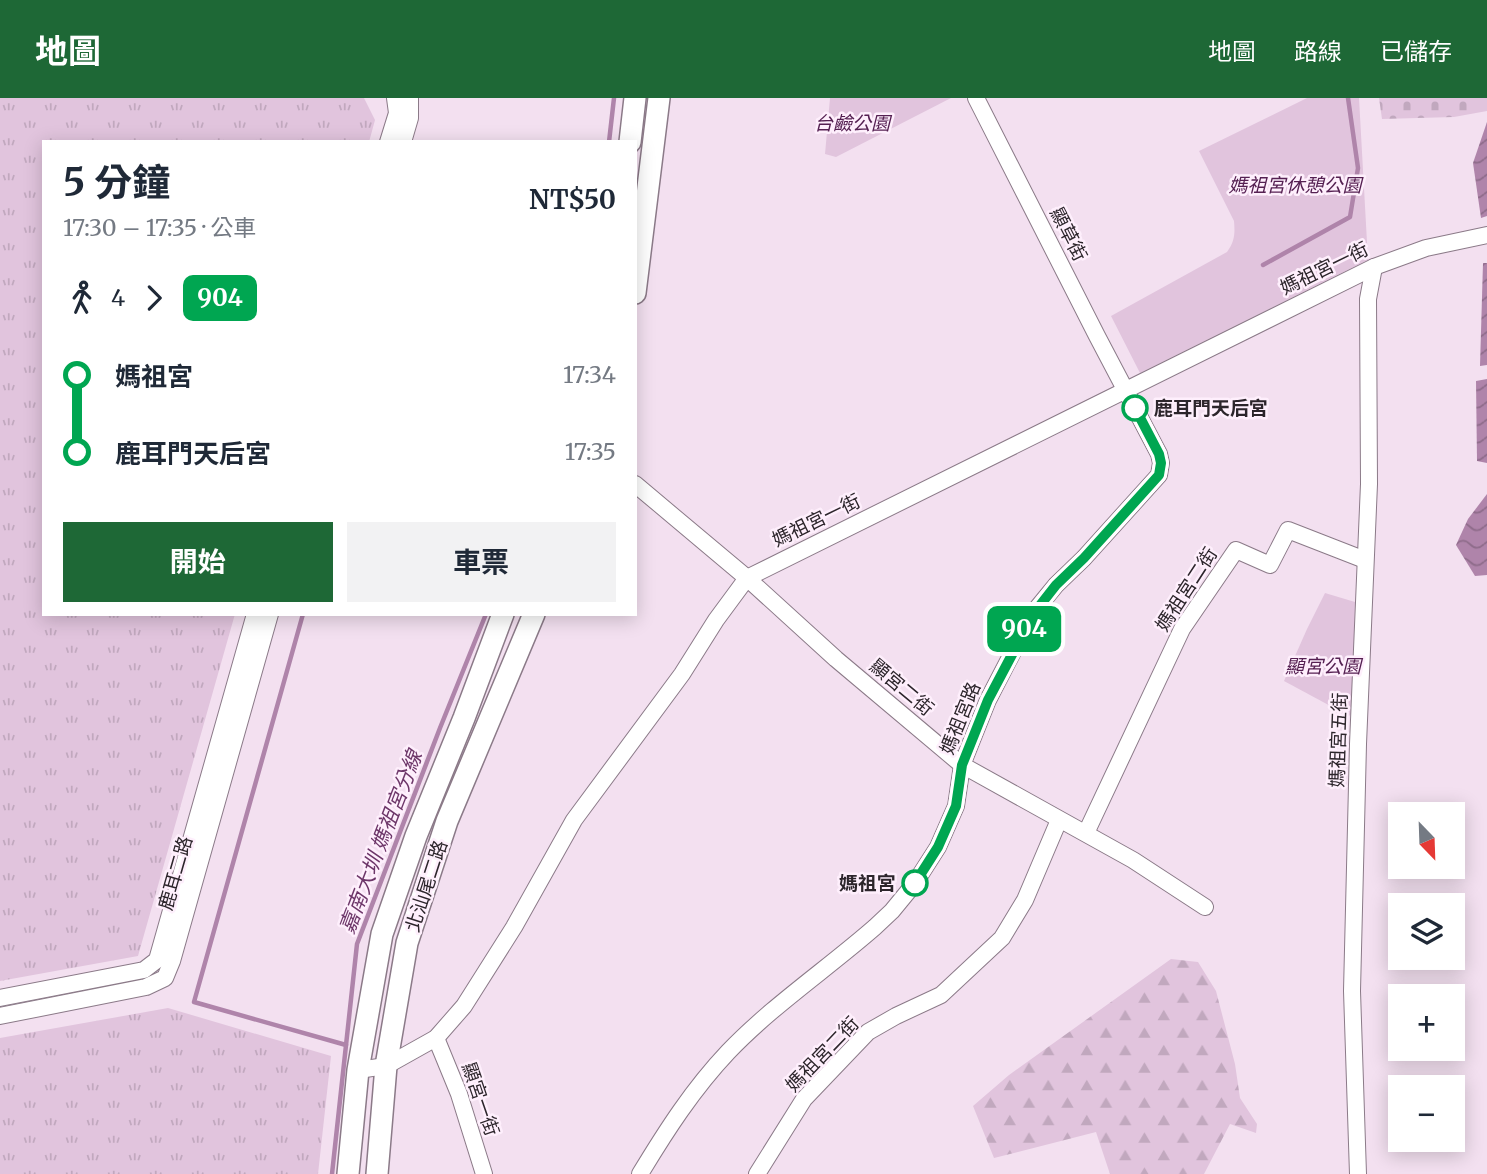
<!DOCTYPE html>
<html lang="zh-TW">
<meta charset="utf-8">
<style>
body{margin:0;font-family:Merriweather,"Noto Sans TC",serif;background:#f2f2f3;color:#1f2937;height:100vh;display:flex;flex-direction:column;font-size:26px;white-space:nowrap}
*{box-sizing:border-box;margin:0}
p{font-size:23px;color:#747a83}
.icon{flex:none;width:38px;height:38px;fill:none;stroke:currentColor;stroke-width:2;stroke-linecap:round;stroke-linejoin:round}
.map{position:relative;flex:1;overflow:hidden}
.details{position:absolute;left:42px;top:42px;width:595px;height:476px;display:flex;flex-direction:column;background:#fff;border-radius:0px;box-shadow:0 4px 18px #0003}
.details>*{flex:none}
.badge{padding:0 14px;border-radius:10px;font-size:24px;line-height:46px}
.needle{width:46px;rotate:157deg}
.buttons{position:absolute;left:1388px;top:704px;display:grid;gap:14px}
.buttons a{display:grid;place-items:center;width:77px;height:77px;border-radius:0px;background:#fff;box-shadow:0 4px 18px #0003;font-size:35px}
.map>.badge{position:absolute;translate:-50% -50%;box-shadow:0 0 0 4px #fff}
.legs{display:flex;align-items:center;gap:10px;height:77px;padding:0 21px;font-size:23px}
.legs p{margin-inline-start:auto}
.summary{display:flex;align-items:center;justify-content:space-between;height:119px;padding:0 21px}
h1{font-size:38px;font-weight:700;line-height:52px}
.cta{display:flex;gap:14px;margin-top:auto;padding:14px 21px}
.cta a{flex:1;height:80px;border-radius:0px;background:#1e6836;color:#fff;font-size:28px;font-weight:700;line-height:80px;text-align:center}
.cta a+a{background:#f2f2f3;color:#1f2937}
ul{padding:0 21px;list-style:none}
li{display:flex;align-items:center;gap:24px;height:77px;font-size:26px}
li i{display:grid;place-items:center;width:10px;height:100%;margin:0 9px;background:currentColor}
li i::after{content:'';width:18px;height:18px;margin:-9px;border:5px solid;border-radius:50%;background:#fff}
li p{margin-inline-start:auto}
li:first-child i{background:linear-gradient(#0000 50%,currentColor 0)}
li:last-child i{background:linear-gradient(currentColor 50%,#0000 0)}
header{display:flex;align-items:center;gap:42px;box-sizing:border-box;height:98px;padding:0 35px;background:#1e6836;color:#fff}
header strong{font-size:33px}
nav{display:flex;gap:38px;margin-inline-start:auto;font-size:24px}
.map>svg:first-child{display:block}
</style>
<header>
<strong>地圖</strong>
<nav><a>地圖</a><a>路線</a><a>已儲存</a></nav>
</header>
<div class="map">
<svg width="1487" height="1076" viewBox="0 0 1487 1076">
<defs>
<pattern id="grass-tufts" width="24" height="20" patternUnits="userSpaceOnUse" patternTransform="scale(1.75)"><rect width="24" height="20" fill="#e1c4dd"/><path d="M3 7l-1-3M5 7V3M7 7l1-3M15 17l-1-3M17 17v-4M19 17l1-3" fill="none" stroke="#c1a8be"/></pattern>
<pattern id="forest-firs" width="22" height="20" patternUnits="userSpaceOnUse" patternTransform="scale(1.75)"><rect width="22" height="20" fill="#e1c4dd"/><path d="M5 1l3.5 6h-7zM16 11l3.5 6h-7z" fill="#c1a8be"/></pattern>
<pattern id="cemetery-stones" width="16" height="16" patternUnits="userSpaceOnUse" patternTransform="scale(1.75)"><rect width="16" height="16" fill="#e1c4dd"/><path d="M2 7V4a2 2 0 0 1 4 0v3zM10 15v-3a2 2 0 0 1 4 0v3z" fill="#c1a8be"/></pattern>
<pattern id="water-waves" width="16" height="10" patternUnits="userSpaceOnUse" patternTransform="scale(1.75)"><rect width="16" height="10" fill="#af84aa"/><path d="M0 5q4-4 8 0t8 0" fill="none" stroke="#8f6c8b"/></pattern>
</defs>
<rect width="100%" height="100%" fill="#f3e0f0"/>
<g fill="url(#grass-tufts)">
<path d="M0 0H364L375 22 369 44H44V516H235L138 858 0 883Z"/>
<path d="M168 910 331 958 318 1076H0V940Z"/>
</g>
<path fill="url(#forest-firs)" d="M1171 861 1198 864 1216 893 1235 966 1240 1000 1257 1026 1256 1035 1230 1026 1204 1076H1110L1096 1034 994 1060 973 1008 1009 977Z"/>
<path fill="url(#cemetery-stones)" d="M1379 0H1487V13L1454 19 1382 21Z"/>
<g fill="#e1c4dd">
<path d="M830 0H951L836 59 825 56Z"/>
<path d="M1307 0H1359L1368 162 1140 275 1111 218 1227 154C1235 143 1235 135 1234 123L1199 53Z"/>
<path d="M1325 495 1355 504 1352 615 1349 618 1284 583 1307 531Z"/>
</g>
<g fill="url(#water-waves)">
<path d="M1487 24V118L1481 120 1473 65Z"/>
<path d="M1483 165H1487V267L1480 268Z"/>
<path d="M1487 281V365L1477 363 1476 283Z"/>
<path d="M1487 396V477L1475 478 1456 447 1468 421Z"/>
</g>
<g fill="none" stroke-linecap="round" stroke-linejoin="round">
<g stroke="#af84aa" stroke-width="4.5">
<path d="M609 44 614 0"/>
<path d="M1263 167 1350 119 1358 70 1348 0"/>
<path d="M303 516 194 904 346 947"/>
<path d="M332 1076 357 846 440 630 486 516"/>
</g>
<g stroke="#8b7a88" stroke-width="18">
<g id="street">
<path d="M388 44 397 15 395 0"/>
<path d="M403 44 410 20V0"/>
<path d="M635 386 747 480 836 561 962 667 1133 762 1205 809"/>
<path d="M1086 735 1182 531 1236 452 1270 467 1288 432 1365 462"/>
<path d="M0 900 144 872 157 862 255 516"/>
<path d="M0 918 146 889 165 880 172 863 270 516"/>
<path d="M436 940 459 996 484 1076"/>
<path d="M358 972 386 968 436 940 464 908 514 829 574 722 682 576 716 522 747 480 1374 169 1426 150 1487 137"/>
<path d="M640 1076C666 1033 693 991 728 954 772 908 827 871 875 829L892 813 915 785 938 749 956 708 962 667 988 602 1033 515 1056 487 1084 460 1159 377 1161 365 1159 356 1097 238 976 0"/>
<path d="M757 1076 804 1001 868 934 896 918 941 897 1002 840 1025 802 1059 722"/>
<path d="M1358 1076 1352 893 1358 646 1369 386 1368 201 1374 169"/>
</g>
</g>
<g stroke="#8b7a88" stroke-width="24">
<g id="secondary">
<path d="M630 44 635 0"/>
<path d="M635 195 659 0"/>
<path d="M348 1076 358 972 382 836 416 738 464 620 503 516"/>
<path d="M377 1076 386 968 407 845 447 723 534 516"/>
</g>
</g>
<use href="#street" stroke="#fff" stroke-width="16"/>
<use href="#secondary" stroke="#fff" stroke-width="21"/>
</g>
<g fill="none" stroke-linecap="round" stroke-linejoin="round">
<g stroke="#fff" stroke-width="16">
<path id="line-1" d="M915 785 938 749 956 708 962 667 988 602 1034 515 1056 487 1084 460 1159 377 1161 365 1159 356 1135 310"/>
</g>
<use href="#line-1" stroke="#00a651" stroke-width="10"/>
</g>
<g fill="#fff" stroke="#00a651" stroke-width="3.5">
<circle cx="1135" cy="310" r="12"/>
<circle cx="915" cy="785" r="12"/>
</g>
<g text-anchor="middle" stroke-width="5" stroke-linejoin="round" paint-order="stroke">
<g font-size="19" font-style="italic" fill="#552052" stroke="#feeffc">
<text x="852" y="32">台鹼公園</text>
<text x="1295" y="94">媽祖宮休憩公園</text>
<text x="1323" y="575">顯宮公園</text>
</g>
<g font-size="19" fill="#2c252b" stroke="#feeffc">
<text transform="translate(1069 136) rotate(63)" y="7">顯草街</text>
<text transform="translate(1324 170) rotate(-26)" y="7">媽祖宮一街</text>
<text transform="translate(816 422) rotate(-26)" y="7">媽祖宮一街</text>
<text transform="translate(1186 491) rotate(-57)" y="7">媽祖宮二街</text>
<text transform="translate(902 589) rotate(40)" y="7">顯宮二街</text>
<text transform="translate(960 620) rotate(-68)" y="7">媽祖宮路</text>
<text transform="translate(1338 642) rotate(-88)" y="7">媽祖宮五街</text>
<text transform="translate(175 775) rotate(-74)" y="7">鹿耳二路</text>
<text transform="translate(426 788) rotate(-72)" y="7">北汕尾二路</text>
<text transform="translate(822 956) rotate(-46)" y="7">媽祖宮二街</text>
<text transform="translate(481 1001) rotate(71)" y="7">顯宮一街</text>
</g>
<g font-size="19" font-weight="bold" fill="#2c252b" stroke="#feeffc" text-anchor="start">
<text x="1154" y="317">鹿耳門天后宮</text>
<text x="896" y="792" text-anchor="end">媽祖宮</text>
</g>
<g font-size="21" font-style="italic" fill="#6d3669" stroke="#feeffc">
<text transform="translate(381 744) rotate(-69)" y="7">嘉南大圳 媽祖宮分線</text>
</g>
</g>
</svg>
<div class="buttons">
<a><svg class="needle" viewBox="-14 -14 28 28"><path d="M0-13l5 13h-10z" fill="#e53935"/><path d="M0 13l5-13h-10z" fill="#747a83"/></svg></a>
<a><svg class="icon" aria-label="layers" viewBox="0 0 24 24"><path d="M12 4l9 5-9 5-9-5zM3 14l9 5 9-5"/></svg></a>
<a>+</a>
<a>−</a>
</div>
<b class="badge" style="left:1024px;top:531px;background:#00a651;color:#fff">904</b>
<section class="details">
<div class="summary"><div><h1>5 分鐘</h1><p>17:30 – 17:35 · 公車</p></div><b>NT$50</b></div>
<div class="legs"><svg class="icon" aria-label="walk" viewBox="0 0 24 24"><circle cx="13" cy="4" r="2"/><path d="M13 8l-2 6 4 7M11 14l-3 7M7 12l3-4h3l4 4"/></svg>4<svg class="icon" aria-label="forward" viewBox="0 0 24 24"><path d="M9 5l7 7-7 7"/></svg><b class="badge" style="background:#00a651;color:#fff">904</b></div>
<ul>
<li><i style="color:#00a651"></i><b>媽祖宮</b><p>17:34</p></li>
<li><i style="color:#00a651"></i><b>鹿耳門天后宮</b><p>17:35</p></li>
</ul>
<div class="cta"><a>開始</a><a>車票</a></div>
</section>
</div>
